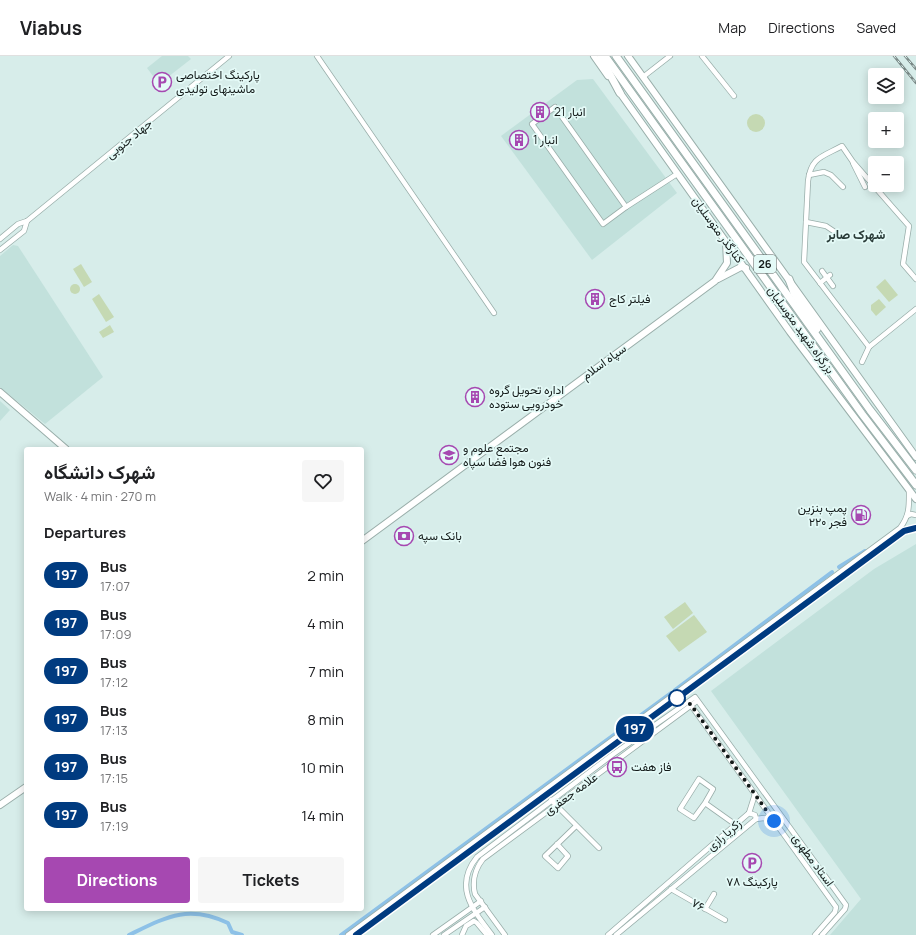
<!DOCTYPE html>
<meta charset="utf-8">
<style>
body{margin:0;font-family:Manrope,Vazirmatn,sans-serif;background:#f6f6f6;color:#202124;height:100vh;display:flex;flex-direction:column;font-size:15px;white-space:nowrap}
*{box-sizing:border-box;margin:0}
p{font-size:13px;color:#757577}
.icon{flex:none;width:22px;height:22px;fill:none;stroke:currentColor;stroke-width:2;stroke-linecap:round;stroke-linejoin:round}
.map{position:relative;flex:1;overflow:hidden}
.panel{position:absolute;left:24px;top:391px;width:340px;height:464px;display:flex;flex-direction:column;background:#fff;border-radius:4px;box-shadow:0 2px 10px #0003}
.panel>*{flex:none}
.badge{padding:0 8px;border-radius:13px;font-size:14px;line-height:26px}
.tools{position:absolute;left:868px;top:12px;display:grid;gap:8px}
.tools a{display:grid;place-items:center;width:36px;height:36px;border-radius:4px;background:#fff;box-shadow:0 2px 10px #0003;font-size:20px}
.you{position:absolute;width:20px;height:20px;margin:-10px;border:3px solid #fff;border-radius:50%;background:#1a73e8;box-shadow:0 0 0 6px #1a73e833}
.map>.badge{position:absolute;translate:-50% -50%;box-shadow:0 0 0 2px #fff}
h2{padding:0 20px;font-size:15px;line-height:36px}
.round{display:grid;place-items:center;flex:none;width:42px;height:42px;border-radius:4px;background:#f6f6f6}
.headline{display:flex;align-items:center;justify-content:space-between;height:68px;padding:0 20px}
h1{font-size:19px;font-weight:700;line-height:30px}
.primary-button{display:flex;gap:8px;margin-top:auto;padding:8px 20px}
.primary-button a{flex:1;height:46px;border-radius:4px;background:#a648b1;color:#fff;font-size:16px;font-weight:700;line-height:46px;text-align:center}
.primary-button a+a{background:#f6f6f6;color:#202124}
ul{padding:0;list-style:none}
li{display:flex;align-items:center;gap:12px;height:48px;padding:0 20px}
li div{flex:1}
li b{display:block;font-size:15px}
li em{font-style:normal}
li .badge{min-width:44px;font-weight:700;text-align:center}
header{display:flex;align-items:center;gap:24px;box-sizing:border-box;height:56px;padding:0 20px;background:#fff;border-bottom:1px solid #e0e0e0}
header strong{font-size:19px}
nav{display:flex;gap:22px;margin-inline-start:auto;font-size:14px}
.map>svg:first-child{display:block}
</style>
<header>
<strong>Viabus</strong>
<nav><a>Map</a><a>Directions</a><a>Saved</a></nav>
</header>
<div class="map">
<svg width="916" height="879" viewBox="0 0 916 879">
<rect width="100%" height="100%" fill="#d7edea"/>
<g fill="#c2e1dc">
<path d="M162 0H188L191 3 159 28 147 12Z"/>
<path d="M593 23 677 137 592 204 501 80 577 24Z"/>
<path d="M13 189 18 190 103 321 45 368 0 331V200Z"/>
<path d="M0 345 10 354 0 365Z"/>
<path d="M916 488V879H830L861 843 711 635 874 513Z"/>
</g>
<g fill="#c5d9b3">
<circle cx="756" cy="67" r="9"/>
<path d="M81 208 92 226 84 231 73 213Z"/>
<path d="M885 223 898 239 889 246 876 231Z"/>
<circle cx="75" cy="233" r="5"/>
<path d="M99 238 114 261 106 266 92 243Z"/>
<path d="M879 243 886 251 876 260 871 254V249Z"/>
<path d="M110 269 114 276 103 282 99 276Z"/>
<path d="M685 546 693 557 673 573 664 561Z"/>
<path d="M694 559 707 576 679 596 666 580Z"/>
</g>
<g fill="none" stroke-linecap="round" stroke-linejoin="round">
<g stroke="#8dc1e7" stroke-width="4">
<path d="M839 511 865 495"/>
<path d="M675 634 832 516"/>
<path d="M129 879C166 861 188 848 228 867L232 876 242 879"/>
<path d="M341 879 671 637"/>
</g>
<g stroke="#99aeaa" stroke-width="6">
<g id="minor">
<path d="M317 0 494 257"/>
<path d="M702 0 734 40"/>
<path d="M643 21 670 0"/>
<path d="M555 51 626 151 603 168 532 68Z"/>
<path d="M853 107 865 131"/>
<path d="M809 119 824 116 831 119 843 131"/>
<path d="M626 151 677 118"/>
<path d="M806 166 826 170 835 176"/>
<path d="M0 183 18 168 27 165 229 0"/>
<path d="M0 194 24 175 27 165"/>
<path d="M822 215 833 230"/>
<path d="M820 227 830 219"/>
<path d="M869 291 804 206 808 125C811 101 822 101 842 90L853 106 909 170 903 208 916 223"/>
<path d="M862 306 869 291 916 253"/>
<path d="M907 460 911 458 916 459"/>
<path d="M690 648 836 851 835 856 815 879"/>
<path d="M551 744 599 792"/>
<path d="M705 747 713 733 699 723 680 753 694 762 705 747 736 769"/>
<path d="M749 757 755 738"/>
<path d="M756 763 764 762 773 765"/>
<path d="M557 788 568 800 558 812 545 800 576 770"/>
<path d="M671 833 725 864"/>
<path d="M705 853 714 838"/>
<path d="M348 879 900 472C910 459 909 449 909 434"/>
<path d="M356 879 904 475 916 472"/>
<path d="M433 879 481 845"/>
<path d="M444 879 485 851"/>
<path d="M462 879 466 870 474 865 477 867 487 879"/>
<path d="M492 879C473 854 453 831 477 801L612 699 695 641 846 849 845 853 822 879"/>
<path d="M505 879 475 838C472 826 475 813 483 803L697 645"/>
<path d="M608 879 749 757"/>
<path d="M616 879 756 763 755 759 749 757"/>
</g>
</g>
<g stroke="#99aeaa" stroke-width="8">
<g id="major">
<path d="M594 0 608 20"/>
<path d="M628 0 916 401"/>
<path d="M618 34 790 276 916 443"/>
<path d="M718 223 741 211 746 212"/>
<path d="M0 336 66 393"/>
<path d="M362 485 715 225 727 207 726 186"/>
<path d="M0 749 26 731"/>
</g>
</g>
<g stroke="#99aeaa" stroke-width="9">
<g id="highway">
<path d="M605 0 862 358 916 429"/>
<path d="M616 0 870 354 916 414"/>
<path d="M601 2 620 37"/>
<path d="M789 223 794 237 817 273"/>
</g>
</g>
<use href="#minor" stroke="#fff" stroke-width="4.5"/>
<use href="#major" stroke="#fff" stroke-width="6"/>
<use href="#highway" stroke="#fff" stroke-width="7"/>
<g stroke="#798886" stroke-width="2.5">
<g id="rail">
<path d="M894 0 916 27"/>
<path d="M905 0 916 13"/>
</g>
</g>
<use href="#rail" stroke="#e4faf7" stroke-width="1" stroke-dasharray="3" stroke-linecap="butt"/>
</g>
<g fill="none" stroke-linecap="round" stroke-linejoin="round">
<g stroke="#fff" stroke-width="9">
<path id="line" d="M356 879 904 475 916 472"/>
</g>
<use href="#line" stroke="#003b80" stroke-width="6"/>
<path stroke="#141b1a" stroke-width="4" stroke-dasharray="0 7.2" d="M677 642 688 646 691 649 774 765"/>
</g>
<defs>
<g id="parking-ring" transform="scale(1)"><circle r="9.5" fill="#e4faf7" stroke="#a648b1" stroke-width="1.5"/><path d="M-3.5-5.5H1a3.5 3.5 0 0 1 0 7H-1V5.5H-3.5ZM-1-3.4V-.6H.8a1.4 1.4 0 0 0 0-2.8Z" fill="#a648b1"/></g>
<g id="building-ring" transform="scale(1)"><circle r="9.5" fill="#e4faf7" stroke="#a648b1" stroke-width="1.5"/><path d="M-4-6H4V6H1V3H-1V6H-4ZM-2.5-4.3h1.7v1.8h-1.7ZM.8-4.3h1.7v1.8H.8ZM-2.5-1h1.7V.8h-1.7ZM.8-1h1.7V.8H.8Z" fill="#a648b1"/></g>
<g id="university-ring" transform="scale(1)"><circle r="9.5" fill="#e4faf7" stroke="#a648b1" stroke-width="1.5"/><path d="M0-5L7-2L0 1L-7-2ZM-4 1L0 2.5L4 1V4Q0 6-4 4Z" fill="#a648b1"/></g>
<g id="fuel-ring" transform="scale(1)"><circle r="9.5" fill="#e4faf7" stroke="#a648b1" stroke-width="1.5"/><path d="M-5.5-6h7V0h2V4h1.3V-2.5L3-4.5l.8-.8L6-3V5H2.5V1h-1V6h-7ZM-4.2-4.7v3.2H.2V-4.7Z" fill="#a648b1"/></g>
<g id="bank-ring" transform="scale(1)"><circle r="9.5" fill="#e4faf7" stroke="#a648b1" stroke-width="1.5"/><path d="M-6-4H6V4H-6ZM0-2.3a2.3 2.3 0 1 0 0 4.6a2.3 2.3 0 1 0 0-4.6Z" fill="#a648b1"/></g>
<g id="bus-ring" transform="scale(1)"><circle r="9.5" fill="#e4faf7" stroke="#a648b1" stroke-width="1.5"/><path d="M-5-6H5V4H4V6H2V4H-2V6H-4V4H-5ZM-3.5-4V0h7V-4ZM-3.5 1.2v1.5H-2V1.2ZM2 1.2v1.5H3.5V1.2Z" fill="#a648b1"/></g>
</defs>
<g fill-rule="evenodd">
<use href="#parking-ring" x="162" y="26"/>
<use href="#building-ring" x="540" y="56"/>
<use href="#building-ring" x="519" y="84"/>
<use href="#building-ring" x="595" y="243"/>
<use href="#building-ring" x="475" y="341"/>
<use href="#university-ring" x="449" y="399"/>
<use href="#fuel-ring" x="861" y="459"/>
<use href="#bank-ring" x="404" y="480"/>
<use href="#bus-ring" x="617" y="711"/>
<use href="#parking-ring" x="752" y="807"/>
</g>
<circle fill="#fff" stroke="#003b80" stroke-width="2" cx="677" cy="642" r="8"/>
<g text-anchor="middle" stroke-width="3.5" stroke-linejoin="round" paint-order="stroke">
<rect fill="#e4faf7" stroke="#525e5c" stroke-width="1" x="754" y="199" width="22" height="18" rx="3"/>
<g font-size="11" font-weight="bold" fill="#141b1a">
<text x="765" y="212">26</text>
</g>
<g font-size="12" fill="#141b1a" stroke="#e4faf7" text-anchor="start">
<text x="176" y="23">پارکینگ اختصاصی<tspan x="176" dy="14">ماشینهای تولیدی</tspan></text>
<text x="554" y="60">انبار 21</text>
<text x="533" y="88">انبار 1</text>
<text x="609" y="247">فیلتر کاج</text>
<text x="489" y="338">اداره تحویل گروه<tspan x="489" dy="14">خودرویی ستوده</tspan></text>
<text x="463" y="396">مجتمع علوم و<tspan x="463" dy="14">فنون هوا فضا سپاه</tspan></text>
<text x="847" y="456" text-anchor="end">پمپ بنزین<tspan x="847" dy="14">۲۲۰ فجر</tspan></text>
<text x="418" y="484">بانک سپه</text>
<text x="631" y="715">فاز هفت</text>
<text x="752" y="830" text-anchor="middle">پارکینگ ۷۸</text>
</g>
<g font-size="12" fill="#141b1a" stroke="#e4faf7">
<text transform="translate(129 83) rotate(-39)" y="4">جهاد جنوبی</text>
<text transform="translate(718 174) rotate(54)" y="4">کنارگذر متوسلیان</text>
<text transform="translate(801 274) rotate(54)" y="4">بزرگراه شهید متوسلیان</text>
<text transform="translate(604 306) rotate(-36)" y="4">سپاه اسلام</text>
<text transform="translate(571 738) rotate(-36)" y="4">علامه جعفری</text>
<text transform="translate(724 779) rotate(-41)" y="4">زکریا رازی</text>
<text transform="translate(813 804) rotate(54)" y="4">استاد مطهری</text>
<text transform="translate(698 849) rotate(29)" y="4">۷۶</text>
</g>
<g font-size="13" font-weight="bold" fill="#293b38" stroke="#e4faf7">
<text x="856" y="183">شهرک صابر</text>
</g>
</g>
</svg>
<div class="tools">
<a><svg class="icon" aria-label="layers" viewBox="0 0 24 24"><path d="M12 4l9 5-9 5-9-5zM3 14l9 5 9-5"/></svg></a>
<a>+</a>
<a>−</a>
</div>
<div class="you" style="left:774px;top:765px"></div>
<b class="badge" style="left:635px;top:673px;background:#003b80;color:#fff">197</b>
<section class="panel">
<div class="headline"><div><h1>شهرک دانشگاه</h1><p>Walk · 4 min · 270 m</p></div><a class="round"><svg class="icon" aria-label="heart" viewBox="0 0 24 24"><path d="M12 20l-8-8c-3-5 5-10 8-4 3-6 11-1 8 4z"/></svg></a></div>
<h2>Departures</h2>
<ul>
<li><span class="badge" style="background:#003b80;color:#fff">197</span><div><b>Bus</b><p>17:07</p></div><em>2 min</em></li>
<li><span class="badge" style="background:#003b80;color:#fff">197</span><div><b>Bus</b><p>17:09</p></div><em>4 min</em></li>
<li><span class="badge" style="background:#003b80;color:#fff">197</span><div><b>Bus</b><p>17:12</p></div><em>7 min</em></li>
<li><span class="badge" style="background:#003b80;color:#fff">197</span><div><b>Bus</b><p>17:13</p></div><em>8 min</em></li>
<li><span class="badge" style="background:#003b80;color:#fff">197</span><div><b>Bus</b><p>17:15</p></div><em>10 min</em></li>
<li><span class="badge" style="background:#003b80;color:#fff">197</span><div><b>Bus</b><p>17:19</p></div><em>14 min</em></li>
</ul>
<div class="primary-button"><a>Directions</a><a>Tickets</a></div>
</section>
</div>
